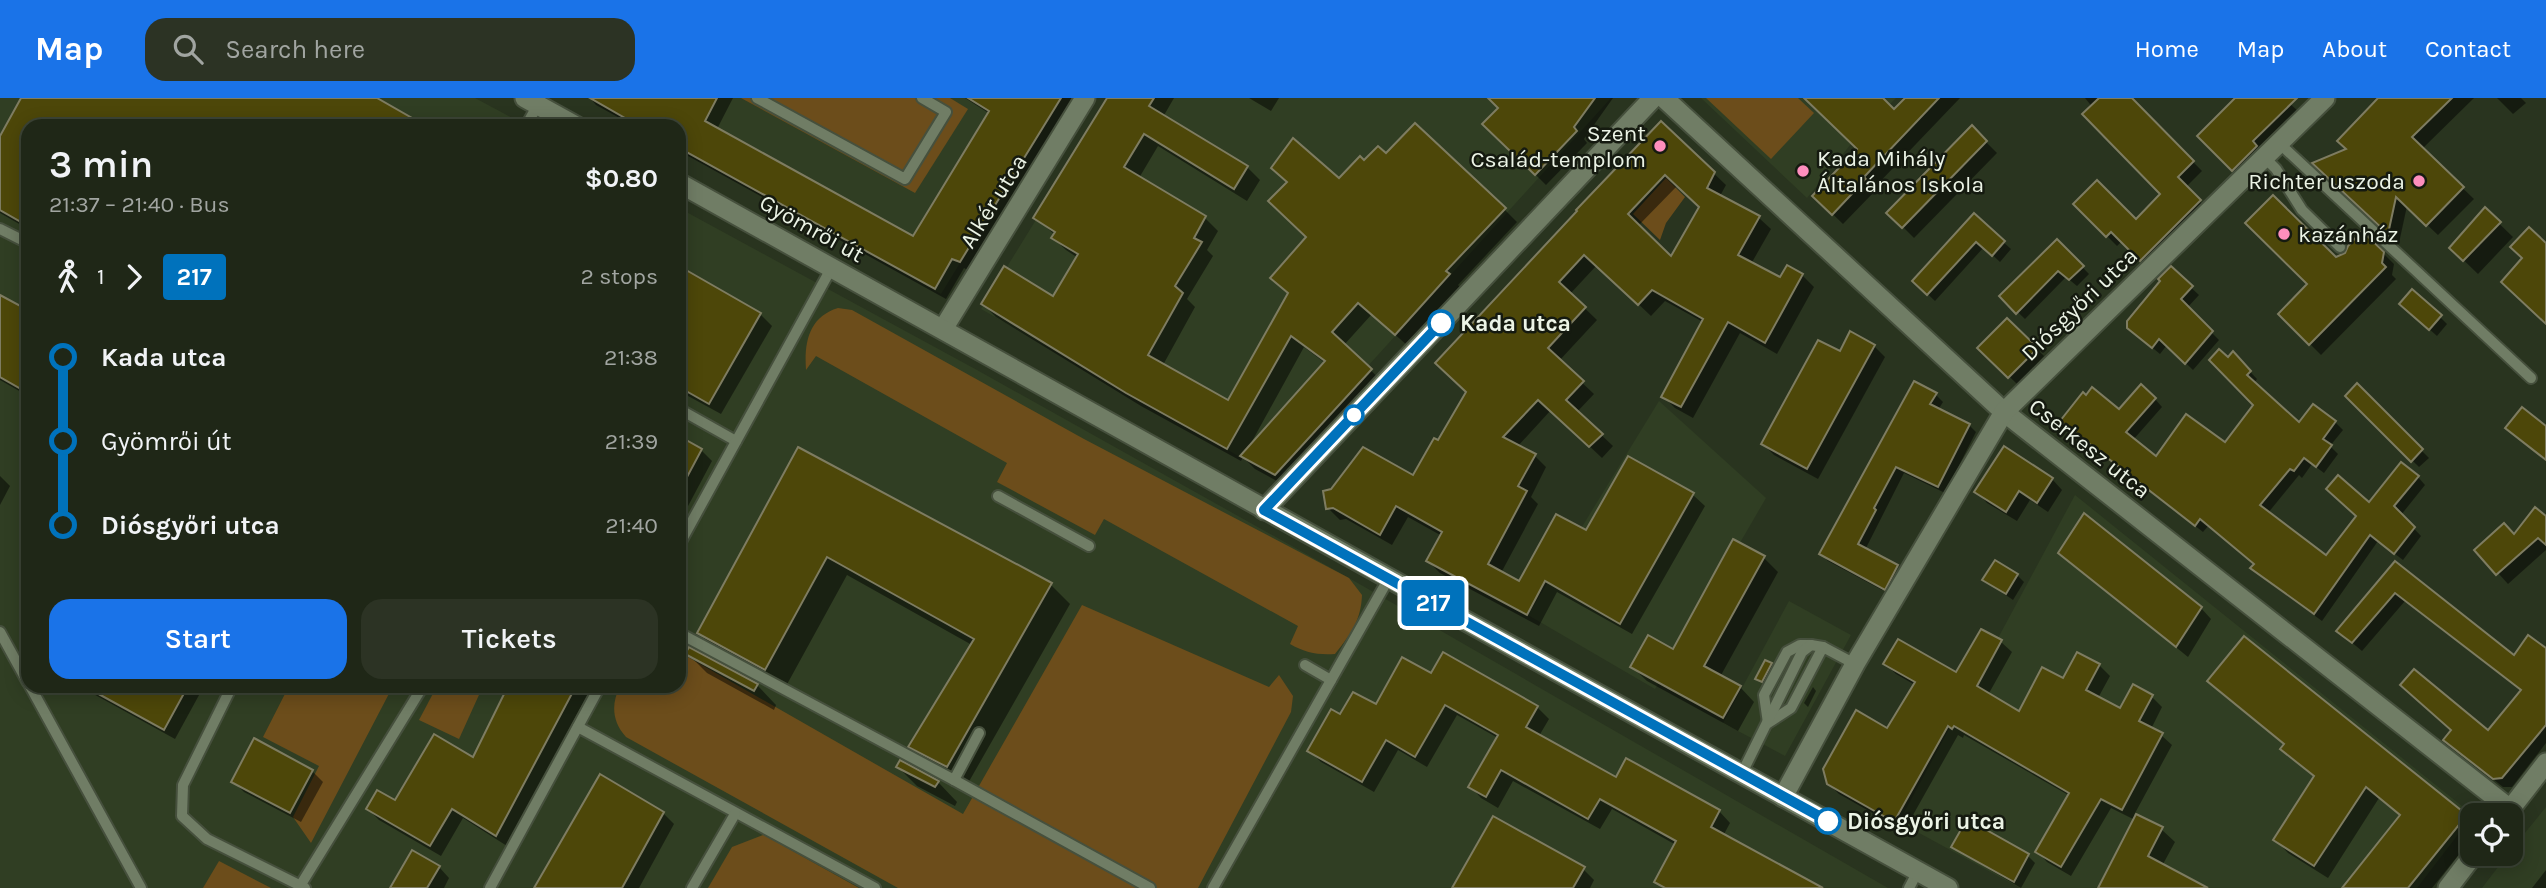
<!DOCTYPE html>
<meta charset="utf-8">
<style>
body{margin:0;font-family:Karla,sans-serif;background:#2c3324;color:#f1f3f6;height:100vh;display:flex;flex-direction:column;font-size:26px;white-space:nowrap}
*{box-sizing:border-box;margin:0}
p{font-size:23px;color:#a1a5a1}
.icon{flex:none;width:38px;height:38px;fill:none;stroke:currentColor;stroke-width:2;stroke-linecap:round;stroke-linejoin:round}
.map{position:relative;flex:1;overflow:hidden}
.sheet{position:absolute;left:21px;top:21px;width:665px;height:574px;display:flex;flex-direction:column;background:#1f2717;border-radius:21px;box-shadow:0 4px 18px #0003,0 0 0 2px #3c4436}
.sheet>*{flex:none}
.badge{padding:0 14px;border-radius:5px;font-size:24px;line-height:46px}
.fabs{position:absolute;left:2460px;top:705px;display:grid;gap:14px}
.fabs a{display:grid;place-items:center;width:63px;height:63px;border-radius:14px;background:#1f2717;box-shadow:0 4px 18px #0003,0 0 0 2px #3c4436;font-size:35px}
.map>.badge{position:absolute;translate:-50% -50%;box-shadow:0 0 0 4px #fff}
.legs{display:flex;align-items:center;gap:10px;height:77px;padding:0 28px;font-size:23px}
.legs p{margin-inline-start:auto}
.overview{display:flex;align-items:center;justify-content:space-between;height:119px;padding:0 28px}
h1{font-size:38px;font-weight:600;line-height:52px}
.cta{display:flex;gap:14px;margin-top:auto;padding:14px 28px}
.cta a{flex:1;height:80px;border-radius:21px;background:#1a73e8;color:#fff;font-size:28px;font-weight:600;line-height:80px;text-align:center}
.cta a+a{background:#2c3324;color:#f1f3f6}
ul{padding:0 28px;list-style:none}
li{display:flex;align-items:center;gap:24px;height:84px;font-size:26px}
li i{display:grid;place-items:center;width:10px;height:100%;margin:0 9px;background:currentColor}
li i::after{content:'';width:18px;height:18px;margin:-9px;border:5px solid;border-radius:50%;background:#1f2717}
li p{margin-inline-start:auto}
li:first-child i{background:linear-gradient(#0000 50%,currentColor 0)}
li:last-child i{background:linear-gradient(currentColor 50%,#0000 0)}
header{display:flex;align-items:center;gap:42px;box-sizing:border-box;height:98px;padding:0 35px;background:#1a73e8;color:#fff}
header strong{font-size:33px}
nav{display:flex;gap:38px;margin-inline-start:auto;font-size:24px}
.search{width:490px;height:63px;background:#2c3324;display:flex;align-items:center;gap:18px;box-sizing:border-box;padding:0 24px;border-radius:21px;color:#a1a5a1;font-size:26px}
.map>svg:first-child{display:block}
</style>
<header>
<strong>Map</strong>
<div class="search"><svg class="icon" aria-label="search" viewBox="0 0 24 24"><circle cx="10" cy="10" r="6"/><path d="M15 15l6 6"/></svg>Search here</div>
<nav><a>Home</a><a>Map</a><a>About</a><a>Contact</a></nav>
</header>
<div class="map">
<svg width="2546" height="790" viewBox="0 0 2546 790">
<rect width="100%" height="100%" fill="#29341f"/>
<g fill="#303e23">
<path d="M0 0H475L527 28H28V588H679V110L977 272 1349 480 1888 790H0Z"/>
<path d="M590 0H1061L941 196 679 50V28H640Z"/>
<path d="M1111 0H1611L1270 376 981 211Z"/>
<path d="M1701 0H1896L1851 46 1807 100Z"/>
<path d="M1659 303 1766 400 1655 591 1528 517Z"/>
<path d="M2075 397 2473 717 2417 790H2020L1899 724Z"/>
<path d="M1789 503 1851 537 1785 658 1723 625Z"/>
<path d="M2546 709V790H2482L2508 756H2511V752Z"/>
</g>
<g fill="#6c4d1b">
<path d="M741 0H950L968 11 915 95Z"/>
<path d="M1706 0H1798L1814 15 1771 61Z"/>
<path d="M1666 80 1685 99 1666 125 1660 142 1633 116Z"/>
<path d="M838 210 852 212 1084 341 1349 480 1362 497C1361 522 1351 536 1335 556 1317 557 1306 555 1290 546L1298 528 1104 421 1095 437 997 384 1007 365 816 258 806 272C804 244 809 219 838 210Z"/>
<path d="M1082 507 1269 589 1279 577 1293 598 1291 614 1198 790H898L626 639C612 624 611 606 620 588H679V554L963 716Z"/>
<path d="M289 588H393L311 745 293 719 319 668 263 639Z"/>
<path d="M437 588H483L459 641 419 622Z"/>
<path d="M763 737H764L859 790H708L732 749Z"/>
<path d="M219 763 271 790H203Z"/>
</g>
<g fill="#0007" fill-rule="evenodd">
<path d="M23 0H374L422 28H28V131L0 115V41Z"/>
<path d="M590 0H733L717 31 914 140 990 16 965 0H1078L971 174 964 170 946 201 679 53V28H634L596 7Z"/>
<path d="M1109 0H1174L1163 19 1247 69 1260 82 1247 103 1158 48 1139 80 1205 120 1218 133 1207 152 1213 158 1187 201 1195 209 1163 267 1228 304 1289 196 1308 139 1339 83 1364 65 1386 57 1504 111 1517 124 1458 187 1462 191 1409 249 1372 216 1344 247 1384 285 1288 389 1255 371 1243 359 1241 363 1141 308 996 219 983 206 1053 200 1078 160 1066 152 1053 140 1055 137 1036 120ZM1304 249 1325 265 1251 348 1250 347Z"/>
<path d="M1249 0H1279L1271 13Z"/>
<path d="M1490 0H1613L1584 41 1587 45 1546 87 1484 26 1500 10Z"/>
<path d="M1806 0H1880L1894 14 1907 0H1960L1873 91 1875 93 1843 126 1814 98 1859 51Z"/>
<path d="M2085 0H2130L2202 73 2186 89 2209 113 2151 172 2122 143 2117 148 2075 106 2136 123 2163 96Z"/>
<path d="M2237 0H2290L2287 3 2299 14 2241 80 2199 38Z"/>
<path d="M2381 0H2474L2422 51 2474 101 2438 137 2407 108 2399 145 2326 76 2349 52Z"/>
<path d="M2497 0H2521L2526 5 2513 16Z"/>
<path d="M1661 25 1726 87 1720 98 1759 120 1771 131 1751 166 1781 182 1802 177 1814 189 1777 256 1740 235 1693 320 1675 310 1663 298 1703 224 1665 203 1651 218 1597 167 1570 196 1597 222 1559 263 1594 296 1577 314 1613 348 1602 360 1551 312 1517 349 1535 358 1546 369 1531 399 1538 406 1501 475 1520 486 1586 434 1628 360 1693 397 1705 408 1632 536 1557 494 1539 528 1440 475 1428 463 1442 438 1408 419 1392 447 1346 421 1340 422 1328 410 1414 380ZM1678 87 1701 109 1672 161 1638 128Z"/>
<path d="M1972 30 1997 55 1914 140 1889 115Z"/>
<path d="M2485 112 2513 139 2478 176 2451 150Z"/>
<path d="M1974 118 2011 151 2000 164 1984 149 1935 203 1914 183Z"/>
<path d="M2057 143 2089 176 2077 188 2066 179 2025 221 2001 198Z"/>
<path d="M2383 155 2394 166 2392 177 2396 181 2321 257 2280 216 2336 162Z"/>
<path d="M679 171 760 216 772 228 721 316 679 293Z"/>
<path d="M2171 171 2199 197 2187 210 2219 242 2193 272 2167 247 2160 256 2137 237Z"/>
<path d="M0 199 28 214V298L0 282Z"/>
<path d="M2409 213 2440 219 2447 226 2437 238Z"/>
<path d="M2007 222 2044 258 2017 286 1980 250Z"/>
<path d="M1874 248 1885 259 1818 381 1774 357 1763 346 1840 255Z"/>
<path d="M2233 256 2257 281 2254 285 2300 327 2335 324 2343 332 2330 348 2338 356 2324 375 2312 366 2302 380 2299 377 2268 415 2326 459 2369 406 2418 379 2425 387 2401 417 2421 438 2403 462 2378 443 2322 523 2260 478 2252 470 2255 466 2209 427 2203 434 2070 330 2155 301 2162 309 2133 342 2156 360 2225 347 2255 307 2228 262Z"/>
<path d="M2357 288 2429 360 2419 369 2347 298Z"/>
<path d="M1935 296 1943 304 1938 312 1969 327 1976 334 1945 395 1904 375 1865 452 1895 469 1882 492 1828 463 1821 456Z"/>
<path d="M679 340 701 352 712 363 679 425Z"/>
<path d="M799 352 1051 487 1070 506 967 687 930 668 910 648 972 547 847 477 785 590 718 555 699 535Z"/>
<path d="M0 378 10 388 0 407Z"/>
<path d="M2052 381 2062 392 2048 414 2030 402 2017 423 1987 405 1977 394Z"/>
<path d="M2546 420V452L2508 486 2498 475 2514 438Z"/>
<path d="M2060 455 2201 510 2211 521 2188 559Z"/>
<path d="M1764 460 1778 474 1720 579 1740 589 1754 604 1738 633 1647 583 1632 569 1674 553Z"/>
<path d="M2396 466 2514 559 2546 552V645L2512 689H2503L2454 650 2488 634 2522 594 2405 503 2362 553 2338 533Z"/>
<path d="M1899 470 1904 476 1892 497 1886 494Z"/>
<path d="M2017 477 2024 484 2013 502 1984 482Z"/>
<path d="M1982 533 2001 544 2012 554 1988 597 2019 615 2064 582 2078 556 2099 567 2110 578 2098 600 2121 613 2152 599 2162 609 2151 631 2161 637 2172 647 2134 717 2161 731 2175 744 2162 768 2196 790H2100L2135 722 2111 710 2071 778 2047 764 2037 753 2070 698 1964 637 1963 640 1958 637 1904 733 1839 696 1828 685 1888 632 1915 587 1896 576 1885 565 1956 576Z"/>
<path d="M688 556 757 587 776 607 774 612 707 575Z"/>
<path d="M1443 556 1537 609 1549 621 1539 638 1616 682 1719 713 1730 725 1723 738 1816 790H1663L1656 783 1676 747 1612 711 1600 731 1513 683 1498 710 1481 700 1470 688 1498 640 1457 617 1427 669 1398 652 1374 694 1321 664 1309 652 1341 618 1376 608 1431 577Z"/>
<path d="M1771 567 1774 570 1765 586 1757 580Z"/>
<path d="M2210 583 2466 718 2473 726V739L2432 790H2345L2401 718 2379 700 2328 780 2288 755 2275 741 2315 679 2282 651 2285 647Z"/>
<path d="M79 588H204L175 641Z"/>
<path d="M510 588H592L507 748 463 720 441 758 379 722 368 711 396 705 473 661Z"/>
<path d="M1813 589 1816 593 1808 609 1804 605Z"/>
<path d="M898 669 938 684 957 704 955 708 917 688Z"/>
<path d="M312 673 323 684 301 724 244 694 233 683Z"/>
<path d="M663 715 674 726 639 790H536Z"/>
<path d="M1954 748 2028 758 2035 765 2021 790 1961 755Z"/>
<path d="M439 769 449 780 444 790H393Z"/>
<path d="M1583 771 1594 782 1590 790H1454Z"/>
<path d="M2546 772V790H2532Z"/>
</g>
<g fill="#4d4709" stroke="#7e7c61" stroke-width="2" fill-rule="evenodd">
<path d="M21 0H377L426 28H28V128L0 112V38Z"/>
<path d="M590 0H717L705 23 913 138 989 13 968 0H1061L960 164 952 161 935 191 679 50V28H639Z"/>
<path d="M1107 0H1154L1149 8 1248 68 1234 91 1144 36 1124 69 1206 118 1194 140 1202 144 1175 188 1183 195 1148 257 1228 302 1288 195 1270 180 1306 139 1268 103 1287 84 1271 70 1293 40 1339 80 1360 58 1364 62 1378 48 1386 55 1415 25 1506 110 1446 173 1450 176 1395 237 1358 205 1332 234 1372 271 1275 377 1240 358 1325 263 1291 238 1227 351 1126 295 981 206 1004 168 1053 198 1078 156 1051 140 1055 134 1033 120Z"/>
<path d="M1488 0H1595L1574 29 1577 33 1535 77 1482 26 1498 10Z"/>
<path d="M1804 0H1883L1894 11 1905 0H1939L1864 79 1866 81 1832 117 1812 98 1857 51Z"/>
<path d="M2099 0H2132L2194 63 2178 79 2201 102 2140 163 2111 134 2106 139 2073 106 2097 82 2136 121 2160 96 2082 16Z"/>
<path d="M2235 0H2297L2253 43 2257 48 2232 73 2197 38Z"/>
<path d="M2378 0H2452L2412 39 2464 89 2426 128 2396 99 2388 136 2312 65 2346 51 2337 43Z"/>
<path d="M1661 23 1715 74 1707 90 1760 118 1738 157 1780 179 1787 167 1803 176 1765 245 1728 224 1681 309 1661 299 1703 221 1652 192 1638 207 1584 157 1559 184 1586 209 1548 250 1584 283 1566 302 1603 336 1589 349 1538 302 1503 339 1536 356 1518 388 1527 393 1488 466 1519 483 1556 416 1586 432 1628 358 1694 395 1620 526 1545 483 1527 517 1426 463 1442 434 1396 408 1380 437 1333 410 1326 411 1323 393 1331 391 1363 349 1413 377 1434 340 1438 342 1466 294 1435 265 1577 113 1576 112ZM1665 77 1699 109 1671 158 1628 116Z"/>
<path d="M1972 27 1987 43 1902 130 1886 115Z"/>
<path d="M2273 97 2336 159 2345 155 2348 148 2362 133 2384 154 2382 165 2386 169 2309 247 2278 216 2307 186 2245 125Z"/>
<path d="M2485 109 2501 124 2463 163 2449 150Z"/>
<path d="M1974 115 2005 143 1992 158 1976 144 1927 197 1912 183Z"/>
<path d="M2529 129 2546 145V226L2501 184 2522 160 2510 149Z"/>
<path d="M2057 141 2084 168 2069 182 2058 173 2016 216 1999 198Z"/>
<path d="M679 168 761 215 709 306 679 289Z"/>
<path d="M2171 168 2193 188 2181 201 2213 233 2185 266 2159 241 2152 250 2127 230V223L2160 183 2158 181Z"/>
<path d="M2412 191 2442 217 2429 232 2399 206Z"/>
<path d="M0 197 28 212V295L0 279Z"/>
<path d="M2007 220 2038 250 2008 280 1977 250Z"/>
<path d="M1850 233 1875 247 1807 371 1761 346 1818 242 1840 253Z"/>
<path d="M2219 251 2228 259 2233 253 2251 273 2247 277 2299 324 2313 306 2336 323 2323 341 2332 347 2316 369 2304 360 2294 373 2290 371 2260 407 2326 457 2356 418 2326 391 2338 377 2369 404 2401 364 2419 378 2394 408 2415 429 2394 456 2370 437 2314 516 2250 470 2254 466 2200 421 2195 428 2060 323 2083 294 2086 297 2092 289 2119 311 2141 286 2156 300 2126 334 2156 358 2186 316 2225 344 2253 307 2209 262Z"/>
<path d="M1914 283 1937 295 1930 306 1970 326 1938 389 1896 369 1874 410 1876 412 1858 446 1898 467 1885 492 1819 456Z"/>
<path d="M2357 285 2423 351 2411 364 2345 298Z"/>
<path d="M2522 309 2546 328V362L2505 330Z"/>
<path d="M679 338 702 351 679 394Z"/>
<path d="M2004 348 2053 380 2037 405 2019 393 2006 414 1974 394Z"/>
<path d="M798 349 1052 485 947 669 908 649 974 541 827 459 765 572 697 535Z"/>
<path d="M2535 409 2546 418V447L2538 440 2496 477 2474 452 2504 425 2514 436Z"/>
<path d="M2084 415 2202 509 2176 549 2058 455Z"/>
<path d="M1733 441 1765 458 1704 568 1741 588 1723 620 1630 569 1648 537 1673 551Z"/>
<path d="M1995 462 2018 476 2006 496 1982 482Z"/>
<path d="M2395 463 2514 557 2528 537 2546 550V627L2502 680 2493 681 2443 642 2451 632 2400 587 2414 571 2488 632 2521 592 2395 495 2352 545 2336 533Z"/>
<path d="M1981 531 2002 542 1977 588 2019 613 2042 569 2063 580 2077 554 2100 566 2086 592 2120 610 2133 586 2153 597 2139 623 2163 635 2122 712 2101 701 2061 769 2035 754 2069 695 1954 628 1952 631 1948 628 1894 724 1827 686 1823 671 1856 612 1887 630 1915 584 1883 566 1898 541 1956 574Z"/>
<path d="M2244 538 2467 717 2408 790H2342L2400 717 2366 689 2314 768 2273 742 2314 678 2280 651 2284 646 2207 583Z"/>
<path d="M689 549 758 586 754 593 685 556Z"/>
<path d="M1443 554 1538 608 1526 629 1616 679 1626 660 1720 712 1711 729 1823 790H1665L1654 784 1676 743 1600 701 1588 721 1501 672 1486 699 1468 689 1498 637 1445 607 1415 659 1386 642 1362 684 1307 653 1331 611 1340 616 1353 594 1376 606 1402 559 1431 575Z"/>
<path d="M1765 562 1772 565 1762 584 1755 581Z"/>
<path d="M84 588H188L164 632Z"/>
<path d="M508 588H576L496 738 452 711 430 748 366 711 377 692 395 702 434 636 473 659Z"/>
<path d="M254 640 313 672 290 715 231 684Z"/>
<path d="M900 662 939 683 935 689 896 669Z"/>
<path d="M600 676 664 714 622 790H534Z"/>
<path d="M2136 716 2163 729 2148 758 2208 790H2098Z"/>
<path d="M1493 718 1585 769 1573 790H1452Z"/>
<path d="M1967 721 2029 756 2014 784 1951 749Z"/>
<path d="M412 752 440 768 427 790H390Z"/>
</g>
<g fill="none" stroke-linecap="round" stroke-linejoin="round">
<g stroke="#46503d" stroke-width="14">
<g id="service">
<path d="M757 0 905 81 946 14 922 0"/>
<path d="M526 28 540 3"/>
<path d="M2279 45 2531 280"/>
<path d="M2264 59 2276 71 2302 112 2340 149"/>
<path d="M0 131 28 145"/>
<path d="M679 311 736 343"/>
<path d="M998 398 1089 448"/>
<path d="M679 447 832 169"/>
<path d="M0 534 28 585"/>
<path d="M679 535 954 682"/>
<path d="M1811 547H1800L1787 554 1764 597 1768 625 1791 610 1823 549"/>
<path d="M1305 567 1331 582"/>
<path d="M30 588 141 790"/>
<path d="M232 588 183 687 182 718 207 741 305 790"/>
<path d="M578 629 875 790"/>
<path d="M979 635 954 682 1150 790"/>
<path d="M1742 675 1802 554 1811 547 1823 549 1855 566"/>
<path d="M300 788 423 588"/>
<path d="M490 790 600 588"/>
<path d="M692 790 735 716"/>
<path d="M1213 790 1389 480"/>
<path d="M1909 790 1918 773"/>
</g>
</g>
<g stroke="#46503d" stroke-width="23">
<g id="minor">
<path d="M1664 0 2004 314 2510 711"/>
<path d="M943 231 1085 0"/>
<path d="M1783 699 1855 566 2004 314 2325 0"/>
<path d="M2505 718 2546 665"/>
<path d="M2448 790 2474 756"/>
</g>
</g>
<g stroke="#46503d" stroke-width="23">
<g id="tertiary">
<path d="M525 0 576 28"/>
<path d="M679 85C1102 319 1524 557 1948 790"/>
<path d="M1264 412 1653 0"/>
</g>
</g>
<use href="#service" stroke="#707d65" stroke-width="10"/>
<use href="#minor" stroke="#707d65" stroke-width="19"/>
<use href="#tertiary" stroke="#707d65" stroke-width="19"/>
</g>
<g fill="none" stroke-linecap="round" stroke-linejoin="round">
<g stroke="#fff" stroke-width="16">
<path id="line-1" d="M1441 225 1264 412 1828 723"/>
</g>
<use href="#line-1" stroke="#0072bc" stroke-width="10"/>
</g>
<g fill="#fe8ebd" stroke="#151a10" stroke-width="2.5">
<circle cx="1660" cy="48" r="7"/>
<circle cx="1803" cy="73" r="7"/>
<circle cx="2419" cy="83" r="7"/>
<circle cx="2284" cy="136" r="7"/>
</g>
<g fill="#fff" stroke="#0072bc" stroke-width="3.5">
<circle cx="1441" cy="225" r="12"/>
<circle cx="1354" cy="317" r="9"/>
<circle cx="1828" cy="723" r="12"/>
</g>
<g text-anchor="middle" stroke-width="5" stroke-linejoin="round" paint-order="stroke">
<g font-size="23" fill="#ecf4e6" stroke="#151a10" text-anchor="end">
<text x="1646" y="43">Szent<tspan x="1646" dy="26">Család-templom</tspan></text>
<text x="1817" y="68" text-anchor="start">Kada Mihály<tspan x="1817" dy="26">Általános Iskola</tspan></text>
<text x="2405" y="91">Richter uszoda</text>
<text x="2298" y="144" text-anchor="start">kazánház</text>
</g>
<g font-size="23" fill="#ecf4e6" stroke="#151a10">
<text transform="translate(993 103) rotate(-58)" y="8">Alkér utca</text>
<text transform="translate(812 130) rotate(29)" y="8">Gyömrői út</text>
<text transform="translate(2079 206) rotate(-44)" y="8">Diósgyőri utca</text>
<text transform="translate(2090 350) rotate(38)" y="8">Cserkesz utca</text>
</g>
<g font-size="23" font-weight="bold" fill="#ecf4e6" stroke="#151a10" text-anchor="start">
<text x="1460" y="233">Kada utca</text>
<text x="1847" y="731">Diósgyőri utca</text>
</g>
</g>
</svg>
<div class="fabs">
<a><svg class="icon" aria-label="locate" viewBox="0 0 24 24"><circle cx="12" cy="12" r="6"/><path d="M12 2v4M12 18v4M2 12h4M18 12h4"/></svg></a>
</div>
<b class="badge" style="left:1433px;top:505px;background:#0072bc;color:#fff">217</b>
<section class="sheet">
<div class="overview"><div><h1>3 min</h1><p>21:37 – 21:40 · Bus</p></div><b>$0.80</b></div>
<div class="legs"><svg class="icon" aria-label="walk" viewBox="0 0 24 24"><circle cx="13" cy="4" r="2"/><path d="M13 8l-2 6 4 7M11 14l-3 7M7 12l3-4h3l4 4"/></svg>1<svg class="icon" aria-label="forward" viewBox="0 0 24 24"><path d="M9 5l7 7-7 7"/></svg><b class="badge" style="background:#0072bc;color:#fff">217</b><p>2 stops</p></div>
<ul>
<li><i style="color:#0072bc"></i><b>Kada utca</b><p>21:38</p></li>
<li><i style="color:#0072bc"></i><span>Gyömrői út</span><p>21:39</p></li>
<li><i style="color:#0072bc"></i><b>Diósgyőri utca</b><p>21:40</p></li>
</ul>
<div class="cta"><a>Start</a><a>Tickets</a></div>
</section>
</div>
